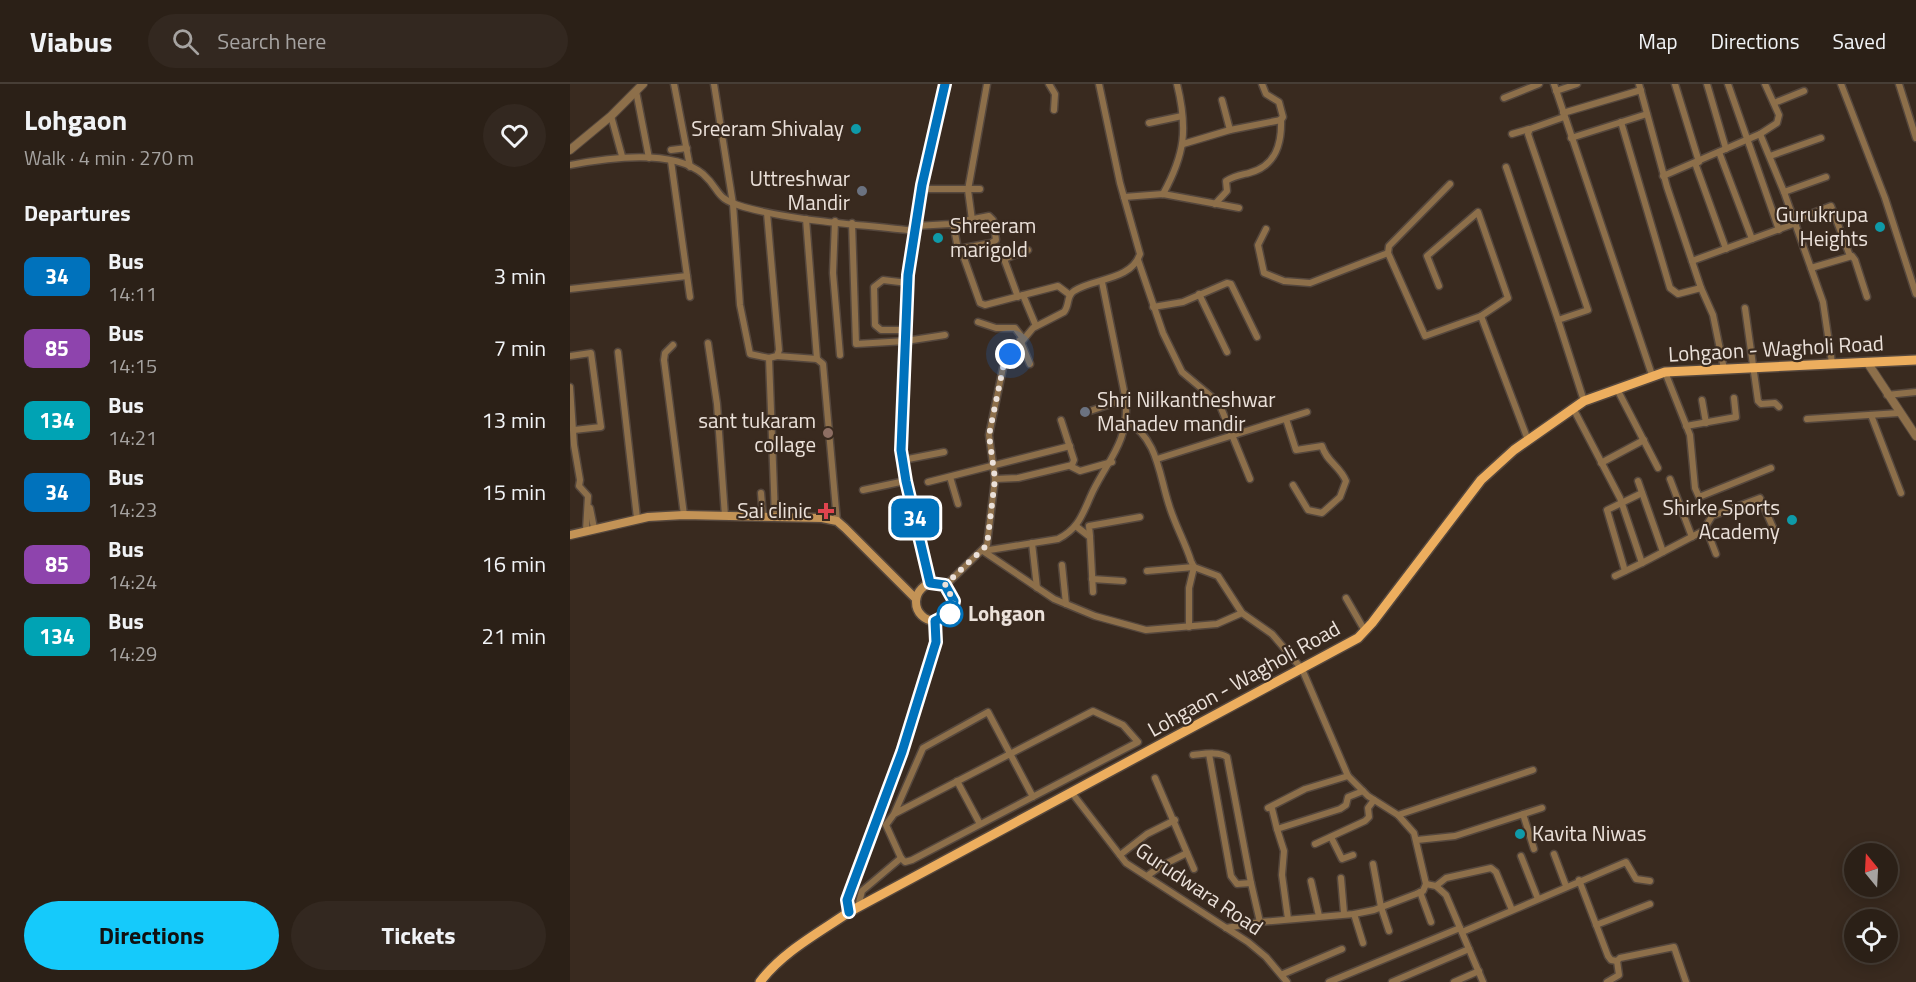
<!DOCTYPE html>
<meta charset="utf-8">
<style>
body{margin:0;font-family:"Titillium Web",sans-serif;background:#332820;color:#f1f3f6;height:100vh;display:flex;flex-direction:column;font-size:22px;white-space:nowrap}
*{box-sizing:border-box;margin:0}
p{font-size:20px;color:#a6a3a1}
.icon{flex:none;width:33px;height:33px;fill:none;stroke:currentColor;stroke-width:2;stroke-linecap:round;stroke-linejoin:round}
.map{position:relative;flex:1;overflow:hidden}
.sheet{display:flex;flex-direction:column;background:#2b2017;width:570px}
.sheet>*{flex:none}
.badge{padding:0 12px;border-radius:9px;font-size:21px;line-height:39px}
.needle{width:39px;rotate:342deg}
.buttons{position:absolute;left:1274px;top:759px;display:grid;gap:12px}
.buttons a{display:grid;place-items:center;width:54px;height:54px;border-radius:50%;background:#2b2017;box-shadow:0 3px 15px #0003,0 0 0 2px #473e36;font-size:30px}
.you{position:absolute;width:30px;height:30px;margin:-15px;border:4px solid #fff;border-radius:50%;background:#1a73e8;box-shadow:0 0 0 9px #1a73e833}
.map>.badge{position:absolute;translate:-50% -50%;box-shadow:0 0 0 3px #fff}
h2{padding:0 24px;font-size:22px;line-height:54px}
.round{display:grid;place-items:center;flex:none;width:63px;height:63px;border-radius:32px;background:#332820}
.summary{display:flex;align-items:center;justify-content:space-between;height:102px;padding:0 24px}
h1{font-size:28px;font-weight:700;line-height:45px}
.action{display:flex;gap:12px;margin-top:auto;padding:12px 24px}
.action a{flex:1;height:69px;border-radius:36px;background:#15cafb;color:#111;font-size:24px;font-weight:700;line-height:69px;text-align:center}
.action a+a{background:#332820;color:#f1f3f6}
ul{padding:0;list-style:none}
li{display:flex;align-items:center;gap:18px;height:72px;padding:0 24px}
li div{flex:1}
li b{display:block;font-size:22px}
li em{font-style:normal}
li .badge{min-width:66px;font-weight:700;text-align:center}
header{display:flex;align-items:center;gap:36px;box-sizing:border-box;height:84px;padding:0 30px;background:#2b2017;border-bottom:2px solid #473e36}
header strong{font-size:28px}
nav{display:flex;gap:33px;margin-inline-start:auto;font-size:21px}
.search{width:420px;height:54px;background:#332820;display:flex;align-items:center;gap:15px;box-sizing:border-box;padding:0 21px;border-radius:33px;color:#a6a3a1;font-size:22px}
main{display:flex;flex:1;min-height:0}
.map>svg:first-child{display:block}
</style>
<header>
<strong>Viabus</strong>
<div class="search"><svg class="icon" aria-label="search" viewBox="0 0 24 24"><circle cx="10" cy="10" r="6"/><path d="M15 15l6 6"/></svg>Search here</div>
<nav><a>Map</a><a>Directions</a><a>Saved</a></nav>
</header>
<main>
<section class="sheet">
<div class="summary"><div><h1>Lohgaon</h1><p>Walk · 4 min · 270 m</p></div><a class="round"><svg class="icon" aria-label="heart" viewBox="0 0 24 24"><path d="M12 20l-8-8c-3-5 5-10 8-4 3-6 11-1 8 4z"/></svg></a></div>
<h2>Departures</h2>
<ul>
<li><span class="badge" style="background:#0072bc;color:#fff">34</span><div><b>Bus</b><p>14:11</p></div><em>3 min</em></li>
<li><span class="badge" style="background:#8e44ad;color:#fff">85</span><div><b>Bus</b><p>14:15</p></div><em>7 min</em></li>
<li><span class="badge" style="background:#00a3b4;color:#fff">134</span><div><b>Bus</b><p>14:21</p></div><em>13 min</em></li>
<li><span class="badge" style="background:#0072bc;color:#fff">34</span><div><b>Bus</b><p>14:23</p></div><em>15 min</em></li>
<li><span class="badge" style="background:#8e44ad;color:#fff">85</span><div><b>Bus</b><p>14:24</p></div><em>16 min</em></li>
<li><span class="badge" style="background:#00a3b4;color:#fff">134</span><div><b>Bus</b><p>14:29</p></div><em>21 min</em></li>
</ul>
<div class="action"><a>Directions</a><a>Tickets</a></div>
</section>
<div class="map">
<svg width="1346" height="898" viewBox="0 0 1346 898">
<rect width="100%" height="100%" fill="#392a1f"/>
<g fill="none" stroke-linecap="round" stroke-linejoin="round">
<g stroke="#55473d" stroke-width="9">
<g id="minor">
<path d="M104 0 120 83"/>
<path d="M144 0 163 120 170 221 180 270 199 274 205 433"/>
<path d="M479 0 485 10 484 26"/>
<path d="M984 0 1082 291"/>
<path d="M1069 0 1097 103 1131 204 1143 231 1154 285"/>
<path d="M1105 0 1129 78"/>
<path d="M1137 0 1156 65"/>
<path d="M1158 0 1209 146"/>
<path d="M1271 0 1315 114 1346 210"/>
<path d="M1329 0 1346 54"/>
<path d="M66 7 79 74"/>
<path d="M986 7 1007 0"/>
<path d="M934 14 969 0"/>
<path d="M652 16 660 46"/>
<path d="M1204 19 1234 7"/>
<path d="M993 29 1071 6"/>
<path d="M41 32 52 72"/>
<path d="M994 33 960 45 958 50 1018 226 988 236 1014 317"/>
<path d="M1051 38 1100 204 1108 210 1131 204"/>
<path d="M579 39 612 32"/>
<path d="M942 50 959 45"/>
<path d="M1190 50 1214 108 1253 218 1262 279"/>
<path d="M1001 54 1077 30"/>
<path d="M613 60 660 46 711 36 713 33 709 18 696 10 692 0"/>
<path d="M101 66 117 64"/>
<path d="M1149 68 1182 155"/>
<path d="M1200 72 1251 54"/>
<path d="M101 77 120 213"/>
<path d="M1125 79 1156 165"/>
<path d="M0 81C36 74 102 64 133 90 152 107 143 114 174 123 228 138 289 140 345 147"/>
<path d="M936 83 988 236"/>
<path d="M1093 92 1190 50 1207 39 1209 31 1195 0"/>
<path d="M880 100 819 162 818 169 855 252 911 232 958 356"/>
<path d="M351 105H410"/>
<path d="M1214 108 1256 93"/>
<path d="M593 110C615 70 618 45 607 0"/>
<path d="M554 113 593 110 669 124"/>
<path d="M645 120 657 107 656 97C664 92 671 91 679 89 706 82 712 60 711 35"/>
<path d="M197 129 209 266 207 272 199 274"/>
<path d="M236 135 247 275 253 280 267 437"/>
<path d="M402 136 398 106 417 0"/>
<path d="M1225 136 1261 122 1280 172"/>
<path d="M265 137 263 189 270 271"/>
<path d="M282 139 286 260 336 257 375 251"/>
<path d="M346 142 380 140 383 139 419 132 423 136 426 156 421 159 388 165 383 139"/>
<path d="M696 145 688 161 694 189 714 197 740 199 818 169"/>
<path d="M430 164 448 213"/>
<path d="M394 174 410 219 415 221 488 202 500 211"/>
<path d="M434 175 458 166"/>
<path d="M568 176 593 249 612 288 649 319 680 395"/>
<path d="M1122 177 1226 139"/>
<path d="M1241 184 1282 172 1285 176 1297 213"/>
<path d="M869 202 857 172 908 128 938 214 911 232"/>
<path d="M0 205 117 192"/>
<path d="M629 210 657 268"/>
<path d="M453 211 466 242"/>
<path d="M583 223 613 218 657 199 661 200 687 253"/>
<path d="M1175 224 1188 317 1191 320 1205 319 1209 323"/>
<path d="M408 238 426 244H445L452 253"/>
<path d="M336 246H311L305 241 304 203 313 196 338 199"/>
<path d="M450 256 460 280"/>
<path d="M138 259 147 320 155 432"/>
<path d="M103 261 95 269 94 276 114 431"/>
<path d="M48 268 67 434"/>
<path d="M0 272 21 269 31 343 4 346"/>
<path d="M207 272 247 275"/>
<path d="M1095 288 1120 351 1125 404 1129 413 1201 384"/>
<path d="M0 303 4 361 10 396 9 402 18 412 16 446"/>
<path d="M1047 305 1088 384"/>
<path d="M1317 311 1346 308"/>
<path d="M1132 316 1136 339"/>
<path d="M1003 324 1050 414 1072 479 1133 447 1142 432 1190 414 1205 448"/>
<path d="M520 327 556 315"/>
<path d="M1301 331 1331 409"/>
<path d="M716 335 726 366 752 362C756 377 770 382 776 397L770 413 752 429 738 426 723 401"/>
<path d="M1237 335 1329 329"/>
<path d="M557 337C588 355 589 391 599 421 605 441 615 458 621 477L624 483 648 492 672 529 702 550 732 585 778 692 798 712 828 731 844 749 856 800 853 807 846 810 804 826 784 830 690 838 656 844"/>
<path d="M1116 342 1166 333 1164 314"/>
<path d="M587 375 737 328"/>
<path d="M333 376 374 368"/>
<path d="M1031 379 1074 356"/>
<path d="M500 382 510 387 542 378"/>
<path d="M380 393 388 420"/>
<path d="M425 395 448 394 502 381 504 376 491 336"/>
<path d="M1100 395 1122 453"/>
<path d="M1068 397 1093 468"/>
<path d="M358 398 500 362"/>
<path d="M293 406 335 397"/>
<path d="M191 409 193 433"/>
<path d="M20 424 24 444"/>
<path d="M507 443 520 453 523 508"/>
<path d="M1136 444 1146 470"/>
<path d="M520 452 519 442 570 433"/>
<path d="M462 459 467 504"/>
<path d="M413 467 488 455C510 444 513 428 523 407 540 373 558 358 556 317L532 198"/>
<path d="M413 467 484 515 525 532 576 546 647 540 672 529"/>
<path d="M492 481 496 520"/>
<path d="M577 487 624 483"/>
<path d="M1055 487 1037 426 1072 409"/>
<path d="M1045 492 1072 479"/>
<path d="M522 495 553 497"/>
<path d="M376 501 417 461 425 395 419 351 434 279 463 244 494 228C500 221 496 212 504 207 523 194 561 197 570 170L550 99 529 0"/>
<path d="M776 514 795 547"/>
<path d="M619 543V504L624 483"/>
<path d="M623 671C633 670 649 667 657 673L681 799 667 800 661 792 639 670"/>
<path d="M585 694 624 785"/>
<path d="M387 697 410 740"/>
<path d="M502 709 556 779 678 858 696 873 717 898"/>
<path d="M698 724 735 705 778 692"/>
<path d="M702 725 707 745"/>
<path d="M324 730C390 696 457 661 523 627L553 641 568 658 342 776 335 778 331 774 316 741 324 730 353 664 418 628 463 713"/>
<path d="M953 730 964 765"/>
<path d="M828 731 963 686"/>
<path d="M761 753 772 775 783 771"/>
<path d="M847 756 885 752 972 724"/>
<path d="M745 760 795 737 799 733 798 724 804 716"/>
<path d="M984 770 996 802"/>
<path d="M550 771 577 750 605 736"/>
<path d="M951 772 968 815"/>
<path d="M803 780 811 823 819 847"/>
<path d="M577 792 591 782 617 769"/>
<path d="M771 794 774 829"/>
<path d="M1009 796 1038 872 1041 876 1047 877"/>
<path d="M741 797 749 832"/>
<path d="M681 799 690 838"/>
<path d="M856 800 866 802 876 811 913 898"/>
<path d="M866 802 876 794 921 784 926 788 942 826"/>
<path d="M850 808 861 838"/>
<path d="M288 823 292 807 331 774"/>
<path d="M784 830 793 859"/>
<path d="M718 835 712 791 714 767 707 745 770 725 776 721 778 713 793 707"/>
<path d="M1026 841 1080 820"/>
<path d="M892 848 1056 778 1066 795 1080 797"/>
<path d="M713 890 772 865"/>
<path d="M759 898 890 844"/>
<path d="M822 898 899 865"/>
<path d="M884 898 909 887"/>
<path d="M1037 898 1049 891 1047 877 1050 874 1104 863 1116 898"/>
</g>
</g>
<g stroke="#55473d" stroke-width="10">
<g id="tertiary">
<path d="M0 66 41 32 73 0"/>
<path d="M1297 278 1346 352"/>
<path d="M360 499 335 397 331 366 338 191 352 101 375 0"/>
</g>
</g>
<g stroke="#55473d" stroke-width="11">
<g id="secondary">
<path d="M0 451 78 433 114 431 252 434 267 437 275 444 346 515"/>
<circle cx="365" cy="518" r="19"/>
<path d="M279 828 277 816 281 805 332 668 366 558 365 537"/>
</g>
</g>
<g stroke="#55473d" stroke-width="12">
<path id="primary" d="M190 898C212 868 250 848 279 828L788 554 802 539 911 396 944 366 1014 317 1095 288 1346 276"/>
</g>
<use href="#minor" stroke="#8d6f4a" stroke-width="6"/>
<use href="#tertiary" stroke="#8d6f4a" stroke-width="8"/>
<use href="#secondary" stroke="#c39356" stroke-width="8"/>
<use href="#primary" stroke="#edae5e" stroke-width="9"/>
</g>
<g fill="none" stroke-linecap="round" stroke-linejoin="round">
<g stroke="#fff" stroke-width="14">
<path id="line" d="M279 828 277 816 281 805 332 668 366 558 365 537 381 529 384 517 375 501 360 499 336 397 331 366 338 191 352 101 375 0"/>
</g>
<use href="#line" stroke="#0072bc" stroke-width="9"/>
<path stroke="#ebe1da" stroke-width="6" stroke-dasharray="0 10.8" d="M380 530 384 517 375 501 417 461 425 395 419 351 434 279 440 270"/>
</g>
<g fill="#0f9aa8" stroke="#392a1f" stroke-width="2">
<circle cx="286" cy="45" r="6"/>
<circle cx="1310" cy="143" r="6"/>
<circle cx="368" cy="154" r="6"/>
<circle cx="1222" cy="436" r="6"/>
<circle cx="950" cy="750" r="6"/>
</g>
<g fill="#6b7280" stroke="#392a1f" stroke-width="2">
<circle cx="292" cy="107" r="6"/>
<circle cx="515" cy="328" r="6"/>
</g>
<circle fill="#8d6e63" stroke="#392a1f" stroke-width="2" cx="258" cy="349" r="6"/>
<path fill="#e0444e" stroke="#392a1f" stroke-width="2" d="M253 418h6v6h6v6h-6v6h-6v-6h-6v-6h6z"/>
<circle fill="#fff" stroke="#0072bc" stroke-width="3" cx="380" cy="530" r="12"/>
<g text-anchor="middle" stroke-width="4.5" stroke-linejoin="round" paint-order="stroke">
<g font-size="21" fill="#ebe1da" stroke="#392a1f" text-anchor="end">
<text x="274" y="52">Sreeram Shivalay</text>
<text x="280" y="102">Uttreshwar<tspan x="280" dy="24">Mandir</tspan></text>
<text x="1298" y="138">Gurukrupa<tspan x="1298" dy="24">Heights</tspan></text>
<text x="380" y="149" text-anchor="start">Shreeram<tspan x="380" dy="24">marigold</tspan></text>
<text x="527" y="323" text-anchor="start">Shri Nilkantheshwar<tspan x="527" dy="24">Mahadev mandir</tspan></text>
<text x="246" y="344">sant tukaram<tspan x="246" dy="24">collage</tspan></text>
<text x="1210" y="431">Shirke Sports<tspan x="1210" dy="24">Academy</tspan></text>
<text x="242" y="434">Sai clinic</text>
<text x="962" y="757" text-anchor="start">Kavita Niwas</text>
</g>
<g font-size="21" fill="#ebe1da" stroke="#392a1f">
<text transform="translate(1206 265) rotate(-3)" y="7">Lohgaon - Wagholi Road</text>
<text transform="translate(674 595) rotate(-29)" y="7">Lohgaon - Wagholi Road</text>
<text transform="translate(629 805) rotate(34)" y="7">Gurudwara Road</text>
</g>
<g font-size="21" font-weight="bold" fill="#ebe1da" stroke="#392a1f" text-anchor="start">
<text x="398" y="537">Lohgaon</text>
</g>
</g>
</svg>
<div class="buttons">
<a><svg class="needle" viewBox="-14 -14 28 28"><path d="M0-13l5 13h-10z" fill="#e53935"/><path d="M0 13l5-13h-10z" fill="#a6a3a1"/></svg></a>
<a><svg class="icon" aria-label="locate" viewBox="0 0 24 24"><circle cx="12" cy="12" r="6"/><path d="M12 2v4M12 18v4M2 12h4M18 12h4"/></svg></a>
</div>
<div class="you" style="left:440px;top:270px"></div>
<b class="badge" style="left:345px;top:434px;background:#0072bc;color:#fff">34</b>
</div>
</main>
